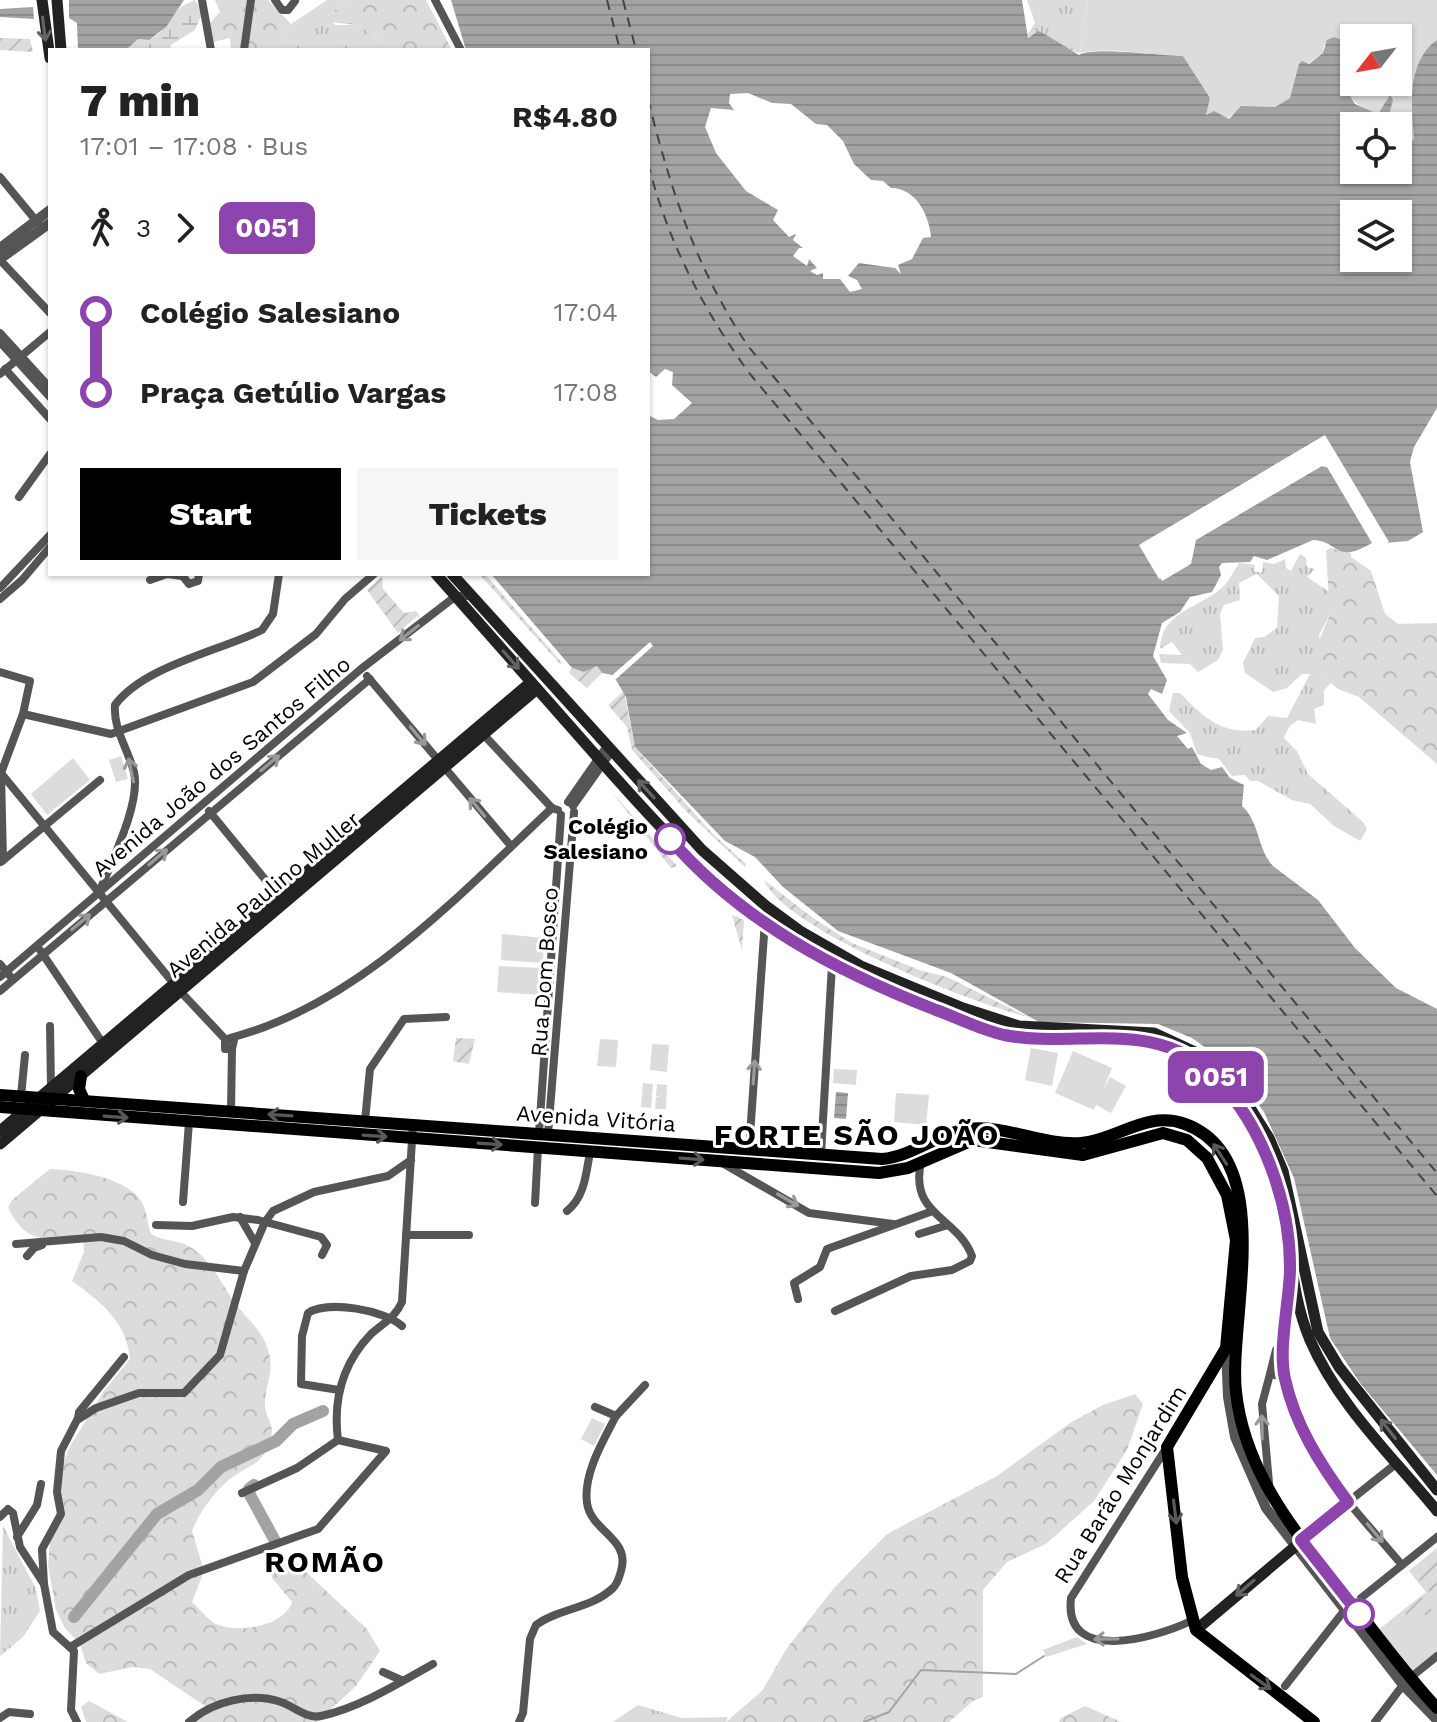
<!DOCTYPE html>
<meta charset="utf-8">
<style>
body{margin:0;font-family:"Work Sans",sans-serif;background:#f6f6f6;color:#222;height:100vh;display:flex;flex-direction:column;font-size:30px;white-space:nowrap}
*{box-sizing:border-box;margin:0}
p{font-size:26px;color:#767676}
.icon{flex:none;width:44px;height:44px;fill:none;stroke:currentColor;stroke-width:2;stroke-linecap:round;stroke-linejoin:round}
.map{position:relative;flex:1;overflow:hidden}
.drawer{position:absolute;left:48px;top:48px;width:602px;height:528px;display:flex;flex-direction:column;background:#fff;border-radius:0px;box-shadow:0 2px 6px #0004}
.drawer>*{flex:none}
.badge{padding:0 16px;border-radius:12px;font-size:28px;line-height:52px}
.needle{width:52px;rotate:239deg}
.tools{position:absolute;left:1340px;top:24px;display:grid;gap:16px}
.tools a{display:grid;place-items:center;width:72px;height:72px;border-radius:0px;background:#fff;box-shadow:0 2px 6px #0004;font-size:40px}
.map>.badge{position:absolute;translate:-50% -50%;box-shadow:0 0 0 4px #fff}
.legs{display:flex;align-items:center;gap:12px;height:88px;padding:0 32px;font-size:26px}
.legs p{margin-inline-start:auto}
.head{display:flex;align-items:center;justify-content:space-between;height:136px;padding:0 32px}
h1{font-size:44px;font-weight:800;line-height:60px}
.primary-button{display:flex;gap:16px;margin-top:auto;padding:16px 32px}
.primary-button a{flex:1;height:92px;border-radius:0px;background:#000;color:#fff;font-size:32px;font-weight:800;line-height:92px;text-align:center}
.primary-button a+a{background:#f6f6f6;color:#222}
ul{padding:0 32px;list-style:none}
li{display:flex;align-items:center;gap:28px;height:80px;font-size:30px}
li i{display:grid;place-items:center;width:12px;height:100%;margin:0 10px;background:currentColor}
li i::after{content:'';width:20px;height:20px;margin:-10px;border:6px solid;border-radius:50%;background:#fff}
li p{margin-inline-start:auto}
li:first-child i{background:linear-gradient(#0000 50%,currentColor 0)}
li:last-child i{background:linear-gradient(currentColor 50%,#0000 0)}
.map>svg:first-child{display:block}
</style>
<div class="map">
<svg width="1437" height="1722" viewBox="0 0 1437 1722">
<defs>
<pattern id="grass-tufts" width="24" height="20" patternUnits="userSpaceOnUse" patternTransform="scale(2)"><rect width="24" height="20" fill="#dcdcdc"/><path d="M3 7l-1-3M5 7V3M7 7l1-3M15 17l-1-3M17 17v-4M19 17l1-3" fill="none" stroke="#bbb"/></pattern>
<pattern id="forest-crowns" width="20" height="18" patternUnits="userSpaceOnUse" patternTransform="scale(2)"><rect width="20" height="18" fill="#dcdcdc"/><path d="M2 6a3 3 0 1 1 6 0M12 15a3 3 0 1 1 6 0" fill="none" stroke="#bbb"/></pattern>
<pattern id="wetland-marsh" width="20" height="14" patternUnits="userSpaceOnUse" patternTransform="scale(2)"><rect width="20" height="14" fill="#dcdcdc"/><path d="M1 5h8M5 5V1M11 12h8M15 12V8" fill="none" stroke="#bbb"/></pattern>
<pattern id="garden-furrows" width="10" height="10" patternUnits="userSpaceOnUse" patternTransform="scale(2)"><rect width="10" height="10" fill="#dcdcdc"/><path d="M-1 1l2-2M0 10L10 0M9 11l2-2" fill="none" stroke="#bbb"/></pattern>
<pattern id="water-rules" width="6" height="5" patternUnits="userSpaceOnUse" patternTransform="scale(2)"><rect width="6" height="5" fill="#a3a3a3"/><path d="M0 2.5h6" fill="none" stroke="#8b8b8b"/></pattern>
</defs>
<rect width="100%" height="100%" fill="#fff"/>
<g fill="url(#grass-tufts)">
<path d="M327 0H346L327 17 335 25H358L395 50H275L291 24Z"/>
<path d="M1027 0H1088L1080 53 1061 47 1043 33 1026 37 1035 23Z"/>
<path d="M1300 554 1306 558 1307 567 1315 569 1307 577 1331 593 1330 614 1319 635 1324 677 1331 683 1324 690V705L1314 709 1316 724 1298 720 1289 727 1284 738 1297 751 1308 774 1363 822 1367 829 1360 841 1334 826 1310 804 1292 800 1258 781H1250L1245 775 1232 776C1211 749 1227 764 1197 754L1190 733 1169 711 1173 693H1180C1202 716 1222 735 1256 730L1268 716 1287 718 1310 674H1302L1287 688 1273 692 1245 673 1243 663 1255 638 1264 637 1277 628 1279 596 1257 574 1239 583 1240 600 1224 605 1220 614 1223 650 1218 660 1198 672 1190 664 1161 663 1159 654 1182 655 1172 642 1160 649C1161 613 1195 609 1218 591 1230 581 1232 574 1239 563L1255 565 1254 571 1262 573 1263 562 1274 564 1285 559 1286 568 1291 571Z"/>
<path d="M3 1526 36 1589 40 1611 23 1637 0 1656Z"/>
<path d="M638 1705 681 1718 728 1717 726 1722H613Z"/>
</g>
<g fill="url(#forest-crowns)">
<path d="M215 0H268L291 24 275 50H231L230 38 213 42 210 23 220 12Z"/>
<path d="M346 0H426L452 50H395L358 25 328 22 327 17Z"/>
<path d="M1330 548 1351 553V557L1371 571 1385 614 1398 624 1437 623V764L1359 697 1338 689 1324 677 1316 648 1330 614 1326 551Z"/>
<path d="M50 1169C76 1170 122 1177 139 1198 147 1208 147 1222 151 1234 164 1242 177 1239 190 1247 210 1258 220 1281 232 1299 245 1318 263 1329 269 1353 274 1372 266 1383 265 1401 264 1423 281 1423 265 1452 260 1463 246 1468 237 1474 218 1486 200 1511 192 1531L204 1571 192 1602C200 1609 207 1619 216 1624 237 1634 285 1626 292 1602L272 1578 270 1562 290 1557 367 1629 380 1651 356 1686 317 1722H189L208 1708 150 1669 133 1667 99 1674 86 1663 80 1644 65 1628 56 1610 48 1565 50 1542 61 1500 62 1467 69 1448 104 1391 130 1359C127 1322 100 1301 72 1281L84 1252 83 1239C44 1238 28 1246 8 1208L12 1200Z"/>
<path d="M1135 1394 1143 1404 1127 1450 1094 1501 1046 1544 1007 1562 983 1590V1697L973 1701 949 1722H726L762 1691 787 1648 834 1588 887 1534 997 1476 1070 1423 1103 1405Z"/>
<path d="M89 1701 128 1722H86L81 1707Z"/>
<path d="M1085 1706 1121 1722H1059L1061 1718Z"/>
</g>
<path fill="url(#wetland-marsh)" d="M195 0 203 11 195 30 171 45 170 49 179 50H126L138 39C158 44 166 23 178 10 182 5 189 3 195 0Z"/>
<g fill="#dcdcdc">
<path d="M1088 0H1437V265L1402 140 1398 138V126H1386L1383 106 1378 114C1362 110 1354 101 1343 89L1347 75 1354 74V82H1398V38H1354V67L1345 65 1341 46 1324 45 1323 53 1299 70 1291 98 1275 107H1243L1226 119 1212 112 1206 115 1210 98 1183 56C1151 56 1111 46 1080 53Z"/>
<path d="M121 756 128 779 116 782 109 760Z"/>
<path d="M73 758 90 780 47 815 31 794Z"/>
<path d="M502 934 544 938 543 963 501 960Z"/>
<path d="M499 966 542 968 540 995 497 992Z"/>
<path d="M600 1039 618 1040 616 1067 597 1066Z"/>
<path d="M652 1044 669 1045 667 1072 650 1070Z"/>
<path d="M1031 1048 1058 1053 1052 1086 1025 1080Z"/>
<path d="M1073 1051 1112 1068 1103 1090 1110 1077 1126 1086 1111 1113 1096 1105 1094 1110 1055 1093Z"/>
<path d="M834 1069 857 1070 856 1085 833 1083Z"/>
<path d="M643 1083 653 1084 651 1108 641 1107Z"/>
<path d="M657 1084 667 1085 666 1109H655L656 1097H660L656 1096Z"/>
<path d="M896 1093 929 1095 926 1125 894 1122Z"/>
<path d="M592 1418 605 1424 594 1446 581 1439Z"/>
<path d="M1437 1548V1653L1412 1673 1377 1631 1426 1592 1409 1571Z"/>
<path d="M1077 1637 1087 1644 1046 1657 1043 1650Z"/>
</g>
<g fill="url(#garden-furrows)">
<path d="M0 38 30 39 33 52 0 50Z"/>
<path d="M385 574 382 577 383 589 404 613 416 611 419 615V619L417 616 398 633 367 590Z"/>
<path d="M479 574H485L562 663 560 664Z"/>
<path d="M597 666 602 673 587 688 569 673 572 668 584 672Z"/>
<path d="M624 691 635 747 711 832 746 864 745 867 687 812 632 750 627 727 608 705Z"/>
<path d="M611 791 677 866 671 868Z"/>
<path d="M764 880 813 918 852 943 922 971 947 977 1028 1017C975 1004 784 930 764 880Z"/>
<path d="M732 915 744 920 742 950Z"/>
<path d="M456 1038 475 1039 469 1064 453 1061Z"/>
<path d="M1432 1554 1437 1560V1601L1411 1570Z"/>
<path d="M1421 1597 1434 1613 1427 1618 1419 1607 1407 1616 1403 1610Z"/>
</g>
<g fill="url(#water-rules)" fill-rule="evenodd">
<path d="M69 0H184L166 27 149 40 138 39 126 50H78L77 23 69 18Z"/>
<path d="M451 0H1022L1028 38 1038 31 1043 33 1079 55C1093 46 1161 56 1183 56L1210 98 1206 115 1214 111 1229 119 1241 106 1275 107 1290 98 1299 64 1302 61 1309 64 1323 53 1327 40 1334 37 1342 40 1345 65 1354 67V74L1347 75 1342 83 1355 104 1378 114 1390 95 1393 100 1386 126H1354V170H1398V138L1411 142 1414 139C1411 106 1407 61 1437 40V408L1414 447 1410 462 1423 532 1408 541 1386 543 1324 436 1139 545 1159 579 1186 563 1193 541 1318 465 1327 467 1372 543C1334 565 1340 541 1313 540L1267 560 1254 556 1250 562 1222 563 1219 567 1221 575 1212 592 1190 597 1180 612 1162 623 1153 656 1167 680 1162 694 1151 689 1148 694 1168 720 1187 733 1177 736 1188 749 1192 747 1201 764 1211 770 1222 767 1230 778 1244 785 1242 806C1260 822 1257 849 1273 866L1318 900 1355 948 1396 988 1437 1009V1475L1360 1383 1330 1338 1294 1178 1264 1112 1227 1063 1192 1038 1158 1024 1039 1022 951 973 838 931 783 887 755 857 725 841 635 747 626 697 613 675 602 673 597 666 584 672 572 668 491 574H648V415L658 420 674 419 692 403 672 385 673 372 665 369 656 377 648 371V50H466ZM748 93 772 103 791 104 816 124 827 125 843 141 854 164 871 180 883 181 891 188C916 188 929 215 931 237L923 238 912 259 898 265 901 274 895 268 859 263 848 276 857 280 862 289 850 292 840 279H823V273L817 275 810 271 817 268 809 259 807 266 793 256 799 248H803L793 240 796 234 789 237 773 220 778 210 746 191 716 153 705 127 711 108 734 110 729 103 730 94ZM1354 214H1398V258H1354Z"/>
<path d="M33 7 34 19 0 17V9Z"/>
<path d="M836 1092 848 1093 846 1119 834 1118Z"/>
</g>
<g fill="#fff">
<path d="M1325 435 1389 542 1383 545 1323 442 1144 547 1160 574 1183 561 1190 538 1318 461 1331 465 1376 545 1330 468 1322 466 1196 540 1191 564 1162 581 1141 544Z"/>
<path d="M650 642 653 646 616 679 609 678Z"/>
</g>
<g fill="none" stroke-linecap="round" stroke-linejoin="round">
<path stroke="#a3a3a3" stroke-width="2" d="M864 1722 889 1712 921 1670 1016 1674 1044 1656"/>
<g stroke="#a3a3a3" stroke-width="12">
<path d="M254 1485 249 1489 250 1495 274 1539"/>
<path d="M74 1617 157 1514 198 1490 221 1467 276 1441 293 1424 323 1411"/>
</g>
<g stroke="#444" stroke-width="2" stroke-dasharray="10 8" stroke-linecap="butt">
<path d="M607 0 620 50"/>
<path d="M623 0 636 50"/>
<path d="M648 99C670 188 696 269 748 346L1437 1173"/>
<path d="M648 163C667 240 703 310 750 374L1437 1196"/>
</g>
<g stroke="#555" stroke-width="8">
<path d="M202 0 211 50"/>
<path d="M275 0 282 10H288L295 1"/>
<path d="M435 0 461 50"/>
<path d="M244 50 251 0"/>
<path d="M0 177 38 223"/>
<path d="M0 260 50 313"/>
<path d="M0 333 50 388"/>
<path d="M0 342 50 397"/>
<path d="M5 369 50 419"/>
<path d="M0 374 50 332"/>
<path d="M19 497 50 454"/>
<path d="M182 575 189 584 198 581 199 574"/>
<path d="M150 580 167 574 182 576"/>
<path d="M0 588 50 535"/>
<path d="M0 599 22 580 50 547"/>
<path d="M0 672 30 681 23 714 1 773 3 860"/>
<path d="M367 676 511 846"/>
<path d="M23 714 111 734 253 682 316 634 345 599 374 574"/>
<path d="M483 734 552 808"/>
<path d="M0 772 179 990 225 1039 234 1040 232 1049H225V1039"/>
<path d="M568 802 607 746"/>
<path d="M573 806 612 751"/>
<path d="M209 811 277 894"/>
<path d="M1 862 100 780"/>
<path d="M99 893C111 862 141 804 134 772 128 749 113 729 115 705 144 666 219 651 262 630L273 614 279 574"/>
<path d="M40 950 106 1048"/>
<path d="M0 964 10 976"/>
<path d="M0 977 361 669 456 596H471"/>
<path d="M0 991 370 679"/>
<path d="M50 1026 51 1087"/>
<path d="M230 1038C358 1005 459 895 552 808L558 810"/>
<path d="M21 1096 25 1055"/>
<path d="M231 1111 232 1049"/>
<path d="M365 1121 370 1069 404 1019 446 1017"/>
<path d="M539 1133 561 815"/>
<path d="M548 1134 574 812"/>
<path d="M749 1150 766 906"/>
<path d="M821 1154 832 965"/>
<path d="M724 1164 809 1213 893 1224"/>
<path d="M183 1202 189 1122"/>
<path d="M535 1203 538 1148"/>
<path d="M567 1211C585 1197 586 1173 590 1152"/>
<path d="M240 1217 255 1243"/>
<path d="M156 1225 192 1226 233 1217 258 1220 321 1237 327 1245 322 1255"/>
<path d="M919 1234 948 1225"/>
<path d="M406 1235H469"/>
<path d="M16 1244 101 1237 124 1241 152 1255 185 1264 244 1271"/>
<path d="M27 1256 34 1248 42 1245"/>
<path d="M798 1299 794 1283 820 1267 827 1249 930 1212"/>
<path d="M835 1311 911 1276 952 1270 970 1261 972 1256C958 1217 909 1216 921 1162"/>
<path d="M1270 1374 1276 1350"/>
<path d="M339 1390 301 1384 302 1336 308 1313C328 1300 385 1310 402 1326"/>
<path d="M616 1416 645 1385"/>
<path d="M78 1419 79 1412 124 1357"/>
<path d="M338 1440C333 1401 342 1364 371 1334 383 1323 395 1318 402 1302L413 1124"/>
<path d="M1167 1447 1071 1598C1063 1665 1155 1638 1191 1621"/>
<path d="M1397 1463 1348 1502 1402 1565"/>
<path d="M1269 1483 1262 1404 1270 1374 1284 1377"/>
<path d="M0 1517 8 1509 13 1513 20 1547 44 1584 53 1632 74 1651 71 1710 77 1722"/>
<path d="M17 1537 37 1505 41 1484"/>
<path d="M44 1584 42 1549 61 1514 57 1492 61 1451 77 1420 96 1408 139 1393H184L220 1355 244 1271 265 1222 273 1211 314 1192 388 1176 411 1160"/>
<path d="M1356 1602 1437 1537"/>
<path d="M72 1646 189 1575 318 1529 386 1451 338 1440 297 1468 242 1493"/>
<path d="M383 1672 401 1680"/>
<path d="M1410 1678 1437 1656"/>
<path d="M1285 1686 1344 1611"/>
<path d="M0 1718 9 1712 30 1714"/>
<path d="M189 1722C213 1701 251 1692 281 1702 295 1707 306 1719 321 1716 359 1708 399 1683 433 1664"/>
<path d="M519 1722 523 1713 530 1639 536 1625C559 1608 591 1609 613 1588 618 1583 619 1578 621 1571 631 1538 591 1532 587 1503 583 1474 603 1441 616 1416L595 1407"/>
<path d="M1375 1722 1403 1685"/>
</g>
<g stroke="#555" stroke-width="10">
<path d="M0 248 50 210"/>
<path d="M0 259 50 223"/>
<path d="M1226 1348 1228 1397 1235 1437 1266 1508 1403 1685 1437 1720"/>
</g>
<g stroke="#222" stroke-width="11">
<path d="M42 0 50 58"/>
<path d="M57 0 61 50"/>
<path d="M436 574C493 638 549 703 606 767 689 860 761 938 878 987 918 1004 961 1025 1002 1034 1078 1052 1147 1015 1214 1075 1250 1107 1274 1165 1283 1211 1292 1256 1292 1298 1310 1340 1338 1405 1393 1457 1437 1511"/>
<path d="M452 574 702 850 766 906 800 931 861 966 963 1008 1019 1026 1154 1033 1208 1058 1232 1079 1269 1138 1283 1171 1318 1332 1339 1367 1437 1490"/>
<path d="M0 1131 531 682"/>
<path d="M0 1144 537 689"/>
<path d="M1196 1630 1348 1502C1323 1468 1286 1417 1284 1373 1283 1345 1287 1314 1289 1285"/>
</g>
<g stroke="#000" stroke-width="12">
<path d="M81 1076 79 1089 84 1100"/>
<path d="M0 1095 882 1159C913 1156 937 1134 967 1129 1005 1124 1042 1146 1081 1143 1117 1140 1147 1110 1185 1124 1279 1158 1228 1320 1236 1392 1245 1477 1302 1540 1353 1605 1381 1640 1407 1676 1437 1708"/>
<path d="M0 1107 879 1173 908 1168 973 1140 1083 1155 1163 1133 1187 1140 1207 1158 1227 1195 1236 1240 1226 1348 1167 1447 1182 1577 1196 1630 1314 1722"/>
</g>
</g>
<defs><path id="oneway-shaft" d="M-6 0H5M1.5-3L5.5 0L1.5 3" fill="none" stroke-width="1.6" stroke-linecap="round" stroke-linejoin="round" transform="scale(2)"/></defs>
<g stroke="#646464">
<use href="#oneway-shaft" transform="translate(44 29) rotate(83)"/>
<use href="#oneway-shaft" transform="translate(511 660) rotate(49)"/>
<use href="#oneway-shaft" transform="translate(646 789) rotate(-132)"/>
<use href="#oneway-shaft" transform="translate(1388 1429) rotate(-128)"/>
<use href="#oneway-shaft" transform="translate(1245 1588) rotate(139)"/>
</g>
<g stroke="#999">
<use href="#oneway-shaft" transform="translate(409 633) rotate(142)"/>
<use href="#oneway-shaft" transform="translate(418 736) rotate(50)"/>
<use href="#oneway-shaft" transform="translate(270 763) rotate(-40)"/>
<use href="#oneway-shaft" transform="translate(131 770) rotate(-102)"/>
<use href="#oneway-shaft" transform="translate(477 807) rotate(-130)"/>
<use href="#oneway-shaft" transform="translate(158 857) rotate(-40)"/>
<use href="#oneway-shaft" transform="translate(81 922) rotate(-40)"/>
<use href="#oneway-shaft" transform="translate(754 1072) rotate(-86)"/>
<use href="#oneway-shaft" transform="translate(788 1200) rotate(30)"/>
<use href="#oneway-shaft" transform="translate(1262 1427) rotate(-91)"/>
<use href="#oneway-shaft" transform="translate(1375 1533) rotate(50)"/>
<use href="#oneway-shaft" transform="translate(1106 1639) rotate(179)"/>
</g>
<g stroke="#595959">
<use href="#oneway-shaft" transform="translate(280 1115) rotate(-176)"/>
<use href="#oneway-shaft" transform="translate(116 1117) rotate(4)"/>
<use href="#oneway-shaft" transform="translate(375 1136) rotate(4)"/>
<use href="#oneway-shaft" transform="translate(490 1144) rotate(4)"/>
<use href="#oneway-shaft" transform="translate(1220 1154) rotate(-123)"/>
<use href="#oneway-shaft" transform="translate(692 1159) rotate(4)"/>
<use href="#oneway-shaft" transform="translate(1175 1512) rotate(83)"/>
<use href="#oneway-shaft" transform="translate(1261 1682) rotate(36)"/>
</g>
<g fill="none" stroke-linecap="round" stroke-linejoin="round">
<g stroke="#fff" stroke-width="18">
<path id="line-1" d="M670 839C741 921 836 971 936 1010 958 1018 981 1030 1004 1035 1077 1049 1157 1016 1216 1078 1263 1126 1291 1204 1290 1271 1289 1303 1278 1349 1285 1379 1295 1425 1320 1464 1348 1502L1301 1540 1359 1614"/>
</g>
<use href="#line-1" stroke="#8e44ad" stroke-width="12"/>
</g>
<g fill="#fff" stroke="#8e44ad" stroke-width="4">
<circle cx="670" cy="839" r="14"/>
<circle cx="1359" cy="1614" r="14"/>
</g>
<g text-anchor="middle" stroke-width="6" stroke-linejoin="round" paint-order="stroke">
<g font-size="22" fill="#000" stroke="#fff">
<text transform="translate(221 766) rotate(-40)" y="8">Avenida João dos Santos Filho</text>
<text transform="translate(263 894) rotate(-40)" y="8">Avenida Paulino Muller</text>
<text transform="translate(544 972) rotate(-86)" y="8">Rua Dom Bosco</text>
<text transform="translate(596 1118) rotate(4)" y="8">Avenida Vitória</text>
<text transform="translate(1120 1484) rotate(-58)" y="8">Rua Barão Monjardim</text>
</g>
<g font-size="22" font-weight="bold" fill="#000" stroke="#fff" text-anchor="end">
<text x="648" y="834">Colégio<tspan x="648" dy="25">Salesiano</tspan></text>
</g>
<g font-size="30" font-weight="bold" letter-spacing="2" fill="#000" stroke="#fff">
<text x="857" y="1145">FORTE SÃO JOÃO</text>
<text x="325" y="1572">ROMÃO</text>
</g>
</g>
</svg>
<div class="tools">
<a><svg class="needle" viewBox="-14 -14 28 28"><path d="M0-13l5 13h-10z" fill="#e53935"/><path d="M0 13l5-13h-10z" fill="#767676"/></svg></a>
<a><svg class="icon" aria-label="locate" viewBox="0 0 24 24"><circle cx="12" cy="12" r="6"/><path d="M12 2v4M12 18v4M2 12h4M18 12h4"/></svg></a>
<a><svg class="icon" aria-label="layers" viewBox="0 0 24 24"><path d="M12 4l9 5-9 5-9-5zM3 14l9 5 9-5"/></svg></a>
</div>
<b class="badge" style="left:1216px;top:1077px;background:#8e44ad;color:#fff">0051</b>
<section class="drawer">
<div class="head"><div><h1>7 min</h1><p>17:01 – 17:08 · Bus</p></div><b>R$4.80</b></div>
<div class="legs"><svg class="icon" aria-label="walk" viewBox="0 0 24 24"><circle cx="13" cy="4" r="2"/><path d="M13 8l-2 6 4 7M11 14l-3 7M7 12l3-4h3l4 4"/></svg>3<svg class="icon" aria-label="forward" viewBox="0 0 24 24"><path d="M9 5l7 7-7 7"/></svg><b class="badge" style="background:#8e44ad;color:#fff">0051</b></div>
<ul>
<li><i style="color:#8e44ad"></i><b>Colégio Salesiano</b><p>17:04</p></li>
<li><i style="color:#8e44ad"></i><b>Praça Getúlio Vargas</b><p>17:08</p></li>
</ul>
<div class="primary-button"><a>Start</a><a>Tickets</a></div>
</section>
</div>
